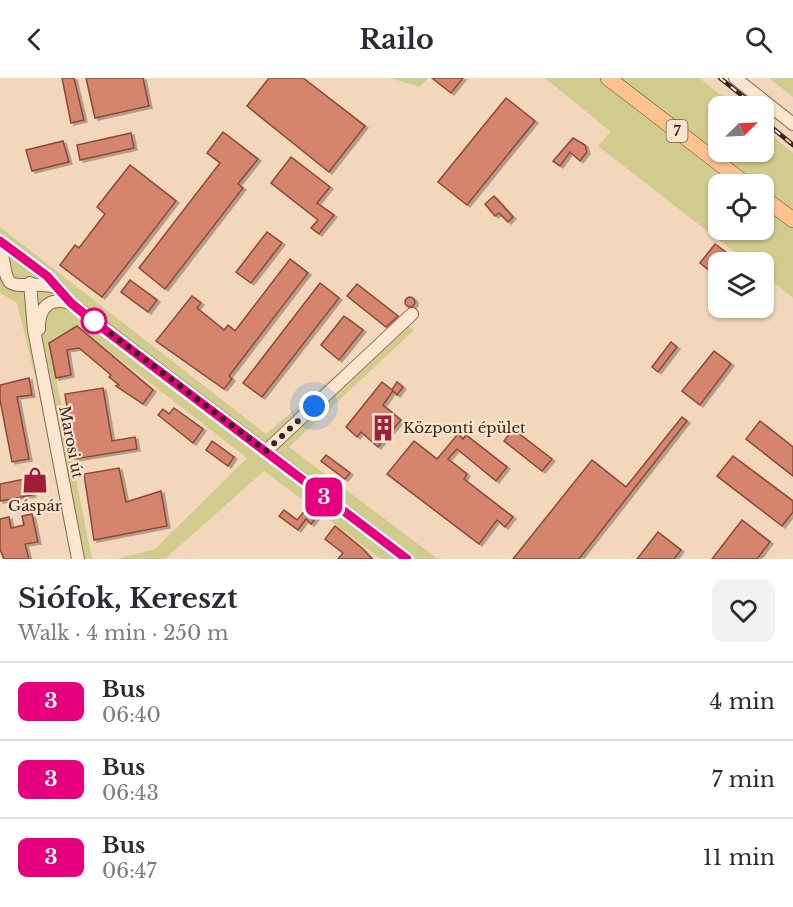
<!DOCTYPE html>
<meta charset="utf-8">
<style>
body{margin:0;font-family:"Libre Baskerville",serif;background:#f2f2f3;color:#2b2b33;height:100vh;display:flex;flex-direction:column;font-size:22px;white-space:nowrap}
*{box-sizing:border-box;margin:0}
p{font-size:20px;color:#7c7c81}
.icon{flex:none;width:33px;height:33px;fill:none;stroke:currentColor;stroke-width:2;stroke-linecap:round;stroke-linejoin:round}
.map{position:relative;height:481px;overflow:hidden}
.details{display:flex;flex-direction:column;background:#fff;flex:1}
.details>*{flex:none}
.badge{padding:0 12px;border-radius:9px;font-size:21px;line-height:39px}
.needle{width:39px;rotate:66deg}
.controls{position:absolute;left:708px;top:18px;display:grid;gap:12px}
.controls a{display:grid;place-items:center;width:66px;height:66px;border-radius:12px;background:#fff;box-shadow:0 2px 4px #0004;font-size:30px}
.you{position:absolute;width:30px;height:30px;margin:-15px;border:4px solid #fff;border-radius:50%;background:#1a73e8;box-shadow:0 0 0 9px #1a73e833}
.map>.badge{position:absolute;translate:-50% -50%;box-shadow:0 0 0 3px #fff}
.round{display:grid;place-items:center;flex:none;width:63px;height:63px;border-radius:12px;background:#f2f2f3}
.overview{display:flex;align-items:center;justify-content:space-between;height:102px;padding:0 18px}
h1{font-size:28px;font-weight:700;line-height:45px}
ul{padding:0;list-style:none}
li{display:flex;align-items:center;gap:18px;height:78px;padding:0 18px;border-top:2px solid #e1e1e2}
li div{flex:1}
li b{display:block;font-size:22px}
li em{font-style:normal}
li .badge{min-width:66px;font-weight:700;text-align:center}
header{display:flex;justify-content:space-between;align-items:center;height:78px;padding:0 18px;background:#fff;font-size:27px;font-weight:700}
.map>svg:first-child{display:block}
</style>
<header><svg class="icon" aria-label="back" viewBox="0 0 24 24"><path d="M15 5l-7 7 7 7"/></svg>Railo<svg class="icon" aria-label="search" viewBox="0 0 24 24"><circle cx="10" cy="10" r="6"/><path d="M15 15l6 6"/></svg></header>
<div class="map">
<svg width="793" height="481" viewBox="0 0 793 481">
<defs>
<filter id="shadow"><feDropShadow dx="3" dy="2" stdDeviation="0" flood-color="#0004"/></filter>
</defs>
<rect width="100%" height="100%" fill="#f2d7bb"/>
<g fill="#d1cc8e" fill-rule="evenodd">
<path d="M389 0H428L420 9Z"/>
<path d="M545 0H699L735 28H718V74H764V51L793 75V220L764 197V184H747L598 68 611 54ZM718 106H764V152H718Z"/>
<path d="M769 0H793V19Z"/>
<path d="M0 149 266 356 402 241 414 252 289 369 438 481H381L264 393 165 481H117L155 471 247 380 77 248 49 265 92 481H71L37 306 17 225 0 215Z"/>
</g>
<g fill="#d5846d" stroke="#8d4837" stroke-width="1.5" filter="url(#shadow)">
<path d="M62 0H74L84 42 71 45Z"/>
<path d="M86 0H143L149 28 95 40Z"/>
<path d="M269 0H303L365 48 329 94 247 28Z"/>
<path d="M432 0H463L451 15Z"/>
<path d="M506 20 535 43 467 127 438 104Z"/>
<path d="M223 54 258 81 238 106 243 110 165 211 139 190 220 85 207 75Z"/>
<path d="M131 55 134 70 80 82 77 67Z"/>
<path d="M573 60 585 67 587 74 580 83 570 74 560 88 553 83Z"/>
<path d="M63 63 69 84 32 93 26 72Z"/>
<path d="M291 79 330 109 317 125 334 137 319 156 311 150 318 142 271 105Z"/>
<path d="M130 87 176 123 102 219 60 187 75 167 79 170 105 136 97 129Z"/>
<path d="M494 118 513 139 508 144 499 135 495 138 485 126Z"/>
<path d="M267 154 282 165 251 205 236 194Z"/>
<path d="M715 166 739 184H718V200L700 185Z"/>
<path d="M290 181 308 195 229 298 232 301 224 311 156 263 192 218 201 225 197 230 224 252 228 247 235 253Z"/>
<path d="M130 202 157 222 148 234 121 214Z"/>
<path d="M320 205 339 220 262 319 243 305Z"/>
<path d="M357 206 398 238 386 249 347 218Z"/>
<circle cx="410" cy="224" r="5"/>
<path d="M344 238 363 252 339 282 321 267Z"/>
<path d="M77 248 153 312 143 326 116 308 119 307 109 299 111 297 79 270 67 272 71 297 56 300 49 265Z"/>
<path d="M671 264 677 269 658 294 652 289Z"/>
<path d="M714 273 731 286 700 327 682 313Z"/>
<path d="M29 300 32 317 17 319 29 381 12 384 0 322V307Z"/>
<path d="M382 304 392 312 397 304 403 309 397 317 393 313 383 327 401 342 378 369 361 354 357 359 346 349Z"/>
<path d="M103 310 112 363 135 359 137 371 75 381 65 316Z"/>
<path d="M174 330 203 351 193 365 158 337 163 331 169 336Z"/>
<path d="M682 339 687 343 579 481H513L592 382 626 409Z"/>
<path d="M760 343 793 369V398L746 361Z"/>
<path d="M513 351 552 381 542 393 504 363Z"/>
<path d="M458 356 463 361 466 357 507 389 496 403 457 371 448 381 467 396 464 401 513 439 505 449 497 442 479 466 387 396 414 363 437 381Z"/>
<path d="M212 363 234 379 228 388 206 372Z"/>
<path d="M326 377 350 395 345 401 321 383Z"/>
<path d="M733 378 793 423V434L782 448 717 398Z"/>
<path d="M119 390 126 424 161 413 167 448 94 462 84 396Z"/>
<path d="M30 400 33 417 0 423V406Z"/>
<path d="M312 424 322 432 311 446 306 441 298 452 279 438 284 432 297 442Z"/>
<path d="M32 436 38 464 25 466 29 481H4L0 471V441L9 439 11 450 24 447 22 438Z"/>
<path d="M742 442 770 464 757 481H712Z"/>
<path d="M335 448 363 471 372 481H338L343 475 325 461Z"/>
<path d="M658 454 681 472 674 481H637Z"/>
</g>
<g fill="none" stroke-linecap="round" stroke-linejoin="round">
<g stroke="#8b6653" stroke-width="14">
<g id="minor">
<path d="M735 0 793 46"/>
<path d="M0 163 47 198 71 225 97 245 407 481"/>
<path d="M0 171C5 181 3 195 9 203 16 212 40 202 58 210"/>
<path d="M30 205 34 252 78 481"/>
<path d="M39 251C38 230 50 218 71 225"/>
<path d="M266 373 412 236"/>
</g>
</g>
<g stroke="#583628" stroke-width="16">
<g id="major">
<path d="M608 0 746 106"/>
<path d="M764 120 793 142"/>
</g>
</g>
<use href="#minor" stroke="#fce6cf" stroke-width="12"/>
<use href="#major" stroke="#fbc48e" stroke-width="15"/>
<g stroke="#39231a" stroke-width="4.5">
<g id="rail">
<path d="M720 0 755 28"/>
<path d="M764 43 793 67"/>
</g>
</g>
<use href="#rail" stroke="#f9e3cc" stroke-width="2" stroke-dasharray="7" stroke-linecap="butt"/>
</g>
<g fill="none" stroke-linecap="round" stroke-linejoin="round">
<g stroke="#fff" stroke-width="14">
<path id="line" d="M0 163 47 198 71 225 88 239 407 481"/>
</g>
<use href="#line" stroke="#e6007e" stroke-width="9"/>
<path stroke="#39231a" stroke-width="6" stroke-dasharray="0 10.8" d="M94 243 266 373 314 328"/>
</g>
<defs>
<g id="building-bare" transform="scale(2.07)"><path d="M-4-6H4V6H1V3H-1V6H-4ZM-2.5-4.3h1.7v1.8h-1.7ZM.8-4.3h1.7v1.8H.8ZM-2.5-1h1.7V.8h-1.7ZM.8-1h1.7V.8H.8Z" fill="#a11d37" stroke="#f9e3cc" stroke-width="2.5" paint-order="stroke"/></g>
<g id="shop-bare" transform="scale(2.07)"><path d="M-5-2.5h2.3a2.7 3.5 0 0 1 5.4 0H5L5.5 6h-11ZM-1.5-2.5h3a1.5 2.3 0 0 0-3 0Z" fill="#a11d37" stroke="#f9e3cc" stroke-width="2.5" paint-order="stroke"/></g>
</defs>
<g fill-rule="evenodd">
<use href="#building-bare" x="383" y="350"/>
<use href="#shop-bare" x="35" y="402"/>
</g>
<circle fill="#fff" stroke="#e6007e" stroke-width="3" cx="94" cy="243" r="12"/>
<g text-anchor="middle" stroke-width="4.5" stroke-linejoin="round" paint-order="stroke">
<rect fill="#f9e3cc" stroke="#735d4f" stroke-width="1.5" x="666.5" y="42" width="21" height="22" rx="4.5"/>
<g font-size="14" font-weight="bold" fill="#39231a">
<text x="677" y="58">7</text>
</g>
<g font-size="15" fill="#39231a" stroke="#f9e3cc" text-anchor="start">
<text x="403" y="355">Központi épület</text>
<text x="35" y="433" text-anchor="middle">Gáspár</text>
</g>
<g font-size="15" fill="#39231a" stroke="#f9e3cc">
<text transform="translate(71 364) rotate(79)" y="5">Marosi út</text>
</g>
</g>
</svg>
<div class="controls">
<a><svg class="needle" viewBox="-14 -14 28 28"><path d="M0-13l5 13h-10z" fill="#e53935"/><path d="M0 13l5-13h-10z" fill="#7c7c81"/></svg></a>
<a><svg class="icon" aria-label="locate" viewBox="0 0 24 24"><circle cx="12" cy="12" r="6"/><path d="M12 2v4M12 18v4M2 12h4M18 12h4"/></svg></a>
<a><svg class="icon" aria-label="layers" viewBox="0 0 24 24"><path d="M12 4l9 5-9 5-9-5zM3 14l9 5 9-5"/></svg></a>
</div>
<div class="you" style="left:314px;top:328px"></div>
<b class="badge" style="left:324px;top:419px;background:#e6007e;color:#fff">3</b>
</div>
<section class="details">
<div class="overview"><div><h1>Siófok, Kereszt</h1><p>Walk · 4 min · 250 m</p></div><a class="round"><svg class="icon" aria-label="heart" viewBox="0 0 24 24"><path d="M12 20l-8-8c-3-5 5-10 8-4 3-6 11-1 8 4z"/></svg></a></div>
<ul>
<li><span class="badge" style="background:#e6007e;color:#fff">3</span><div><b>Bus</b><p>06:40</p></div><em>4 min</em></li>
<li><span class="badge" style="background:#e6007e;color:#fff">3</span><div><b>Bus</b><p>06:43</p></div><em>7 min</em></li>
<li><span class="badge" style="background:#e6007e;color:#fff">3</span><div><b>Bus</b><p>06:47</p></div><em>11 min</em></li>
</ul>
</section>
